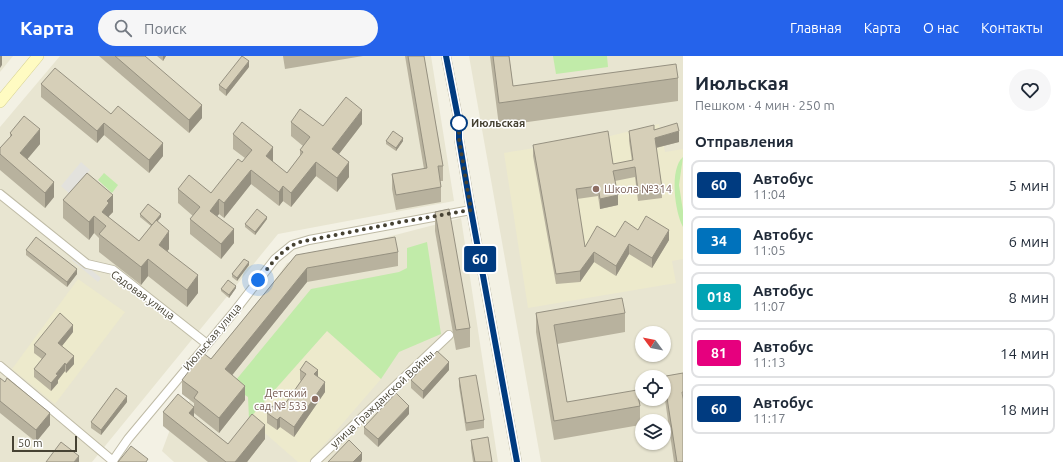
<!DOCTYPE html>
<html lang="ru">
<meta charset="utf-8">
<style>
body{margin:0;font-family:Ubuntu,sans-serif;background:#f6f6f7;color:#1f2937;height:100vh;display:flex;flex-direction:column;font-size:15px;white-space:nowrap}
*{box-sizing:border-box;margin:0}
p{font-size:13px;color:#747a83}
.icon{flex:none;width:22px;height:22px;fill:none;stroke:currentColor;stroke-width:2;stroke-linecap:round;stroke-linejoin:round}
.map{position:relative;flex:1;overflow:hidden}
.drawer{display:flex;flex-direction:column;background:#fff;width:380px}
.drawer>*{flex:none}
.badge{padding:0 8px;border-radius:3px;font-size:14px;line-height:26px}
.needle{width:26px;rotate:302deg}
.fabs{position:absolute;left:635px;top:270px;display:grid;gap:8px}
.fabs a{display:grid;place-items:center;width:36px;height:36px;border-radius:50%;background:#fff;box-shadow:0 1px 3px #0004;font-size:20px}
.scale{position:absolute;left:12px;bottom:10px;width:65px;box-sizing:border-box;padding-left:4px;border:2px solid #464233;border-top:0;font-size:11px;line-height:14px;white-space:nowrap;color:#464233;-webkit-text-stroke:3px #fff;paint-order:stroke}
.you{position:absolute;width:20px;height:20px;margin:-10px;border:3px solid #fff;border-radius:50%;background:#1a73e8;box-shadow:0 0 0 6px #1a73e833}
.map>.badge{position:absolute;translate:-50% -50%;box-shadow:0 0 0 2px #fff}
h2{padding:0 12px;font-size:15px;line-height:36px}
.round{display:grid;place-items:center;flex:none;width:42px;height:42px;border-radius:21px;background:#f6f6f7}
.overview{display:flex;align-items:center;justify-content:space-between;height:68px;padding:0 12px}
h1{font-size:19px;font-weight:700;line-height:30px}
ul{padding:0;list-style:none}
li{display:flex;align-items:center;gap:12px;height:50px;margin:0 8px 6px;padding:0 4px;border:2px solid #e0e1e3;border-radius:8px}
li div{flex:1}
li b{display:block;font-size:15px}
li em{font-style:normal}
li .badge{min-width:44px;font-weight:700;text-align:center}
header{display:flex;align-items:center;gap:24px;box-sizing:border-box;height:56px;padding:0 20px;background:#2563eb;color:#fff}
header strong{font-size:19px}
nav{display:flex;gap:22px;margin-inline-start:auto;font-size:14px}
.search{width:280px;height:36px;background:#f6f6f7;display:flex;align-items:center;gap:10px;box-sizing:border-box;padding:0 14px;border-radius:22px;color:#747a83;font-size:15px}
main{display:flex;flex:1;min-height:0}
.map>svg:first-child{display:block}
</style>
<header>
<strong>Карта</strong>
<div class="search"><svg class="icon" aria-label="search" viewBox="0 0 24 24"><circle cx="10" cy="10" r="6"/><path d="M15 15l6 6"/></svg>Поиск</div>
<nav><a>Главная</a><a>Карта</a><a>О нас</a><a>Контакты</a></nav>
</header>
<main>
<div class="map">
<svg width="683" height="406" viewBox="0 0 683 406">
<rect width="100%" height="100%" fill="#f3f1e4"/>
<g fill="#e8e5d1" fill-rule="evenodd">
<path d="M0 0H13L0 16Z"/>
<path d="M60 0H431L454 145 278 178 92 406H0V71Z"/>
<path d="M469 0H683V406H541ZM642 277H664V299H642ZM642 321H664V343H642ZM642 365H664V387H642Z"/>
<path d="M461 162 498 406H174L162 395 171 371 287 207Z"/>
</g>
<g fill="#edeacc">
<path d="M659 68 665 96 683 93V203L672 205 676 227 528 252 504 97 610 80Z"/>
<path d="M78 223 125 256 55 348 12 313Z"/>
<path d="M327 275 381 323 309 406H298L249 363Z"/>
</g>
<g fill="#c1eba9">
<path d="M553 0H607L608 11 556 18Z"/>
<path d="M683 101 679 129 683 155V171C675 156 669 113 683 101Z"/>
<path d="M104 117 118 129 112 137 98 124Z"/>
<path d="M427 186 441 278 399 296 381 323 327 275 249 363 248 341 231 330 311 233 399 216 407 212V192Z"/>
</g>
<g fill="#e3e2dd">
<path d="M81 106 90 114 70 138 61 130Z"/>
<path d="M75 200 101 222 98 226 72 204Z"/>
</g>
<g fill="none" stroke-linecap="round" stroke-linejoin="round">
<g stroke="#bfbba6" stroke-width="10">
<g id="minor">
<path d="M0 138 87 208 113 214 207 288"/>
<path d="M0 310 113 405"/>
<path d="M112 406 128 383 234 256 275 203 292 189 309 184 471 154"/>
<path d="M315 406 449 279"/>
</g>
</g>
<g stroke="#bfbba6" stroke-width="10">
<path id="tertiary" d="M446 0 459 67V83L469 143 517 406"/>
</g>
<g stroke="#d6d190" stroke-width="12">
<path id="secondary" d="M0 46 38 0"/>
</g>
<use href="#minor" stroke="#fff" stroke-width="8"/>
<use href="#tertiary" stroke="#fff" stroke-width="9"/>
<use href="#secondary" stroke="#fffbc2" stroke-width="11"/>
</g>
<g fill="#b8b29e">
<path d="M99 0H145L202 62 189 77Z"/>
<path d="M157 0H166L163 5Z"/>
<path d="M283 0H363L285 13Z"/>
<path d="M405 0H424L443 110V125H440L441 131V146L396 154 392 133V118L424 113Z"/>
<path d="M490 0H509L513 30 678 22V45L499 70Z"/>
<path d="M249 11 226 40 219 34V29Z"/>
<path d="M41 28 111 58 163 100 149 117 104 79 97 87 41 41Z"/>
<path d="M291 66 323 70 362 68 339 98 349 121 337 136 316 120 291 151 283 145 279 150 251 128 224 162 219 158 217 160 234 187 221 203 190 178V163L193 160 178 147V133L211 137 242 106 245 102 233 93V78L273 105V106L287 117 300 100V94L303 90 291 80Z"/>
<path d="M654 74 679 86 656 92 662 132V142L638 145 635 121 615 125 618 149 600 153 598 140 577 143 585 191 638 174 669 184 652 212 629 198 616 220 594 206 580 226 556 228 533 100V89L613 108 632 105 629 85V75Z"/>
<path d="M10 77 40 88 27 103 54 141 45 152 0 114V92L10 81Z"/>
<path d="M386 85H403L396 95 386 88Z"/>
<path d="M63 144 113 156 109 160V162L139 185 151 170 140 161V158L161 161 157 166 169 193 167 195 198 237 187 251 148 220 141 229 99 196V182L94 177 89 184 63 162Z"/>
<path d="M435 156 470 272V291L456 294 435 175Z"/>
<path d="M267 163 255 179 245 171V168Z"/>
<path d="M26 194 77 218 67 231 26 199Z"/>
<path d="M398 196V210L307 226 232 319 245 344 219 377 194 357V361L228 388 265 383 247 406H208L163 370V356L194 350V347L182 338V324L211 303 296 199Z"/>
<path d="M249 209 237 225 232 221V218Z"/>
<path d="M236 232 229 242 221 235V233Z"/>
<path d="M536 257H625V276L557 288 567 346 640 350V369L554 384 536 276Z"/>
<path d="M73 276 62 290 74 308 66 317 65 315 58 324V327L51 335 34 321V313L42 303 34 297V289Z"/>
<path d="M300 314 318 321 325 336 294 381 280 371 277 374 267 367V357L280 355 301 325 300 324Z"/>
<path d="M449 314 423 343 411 332V324Z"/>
<path d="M683 317V406H674L665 344V329H666V320Z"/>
<path d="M0 322 50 369 36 386 0 357Z"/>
<path d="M459 322 484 364V372L466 375 459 330Z"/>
<path d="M127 346 101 379 91 372V366Z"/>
<path d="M409 358 378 391 364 378V371Z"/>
<path d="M471 384 492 406H473L471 392Z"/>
</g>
<g fill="#969181">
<path d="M0 0H2V9L0 12Z"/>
<path d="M163 0H166L163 5Z"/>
<path d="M249 5V11L226 40V34Z"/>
<path d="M202 49V62L189 77V64Z"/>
<path d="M362 54V68L332 107V93Z"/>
<path d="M104 67V79L97 87V75Z"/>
<path d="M40 73V88L20 112V97Z"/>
<path d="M679 75V86L655 92V82Z"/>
<path d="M403 82V85L396 95V92Z"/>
<path d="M163 87V100L149 117V104Z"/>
<path d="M273 91V105L266 115V100Z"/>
<path d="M316 106V120L291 151V137Z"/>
<path d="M349 106V121L337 136V122Z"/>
<path d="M251 114V128L224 162V147Z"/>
<path d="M54 126V141L45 152V137Z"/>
<path d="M283 130V145L279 150V136Z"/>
<path d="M113 139V156L109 160V164L102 156 107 145Z"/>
<path d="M618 139V149L600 153V143Z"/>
<path d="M219 143V158L210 169V155Z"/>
<path d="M161 158V161L152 171V169Z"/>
<path d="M94 160V177L89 184V166Z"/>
<path d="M267 161V163L255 179V176Z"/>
<path d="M234 173V187L221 203V188Z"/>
<path d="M669 174V184L652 212V202Z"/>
<path d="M169 175V193L159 206V189Z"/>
<path d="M629 188V198L616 220V210Z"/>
<path d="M594 196V206L580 226V215Z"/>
<path d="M148 203V220L141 229V211Z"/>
<path d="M249 206V209L237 225V222Z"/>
<path d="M307 212V226L225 328V313Z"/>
<path d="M77 213V218L67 231V226Z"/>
<path d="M198 219V237L187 251V234Z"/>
<path d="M236 230V232L229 242V239Z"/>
<path d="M73 269V276L58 295V287Z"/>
<path d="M74 300V308L66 317V309Z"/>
<path d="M449 306V314L423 343V335Z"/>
<path d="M65 307V315L58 324V327L51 335V327L56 318Z"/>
<path d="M318 314V324L314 318Z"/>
<path d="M325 326V336L294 381V371Z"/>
<path d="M245 330V344L219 377V362Z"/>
<path d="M127 340V346L101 379V374Z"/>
<path d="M409 350V358L378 391V383Z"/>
<path d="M194 351V366L189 357Z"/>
<path d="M50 357V369L36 386V374Z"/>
<path d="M280 361V371L277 374V364Z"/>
<path d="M265 369V383L247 406H235Z"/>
<path d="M362 397V404L361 406H353Z"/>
<path d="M79 400V406H74Z"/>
</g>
<g fill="#d6cfb8" stroke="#969181">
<path d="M115 0H145L202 49 189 64Z"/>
<path d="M242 0 249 5 226 34 219 29Z"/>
<path d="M408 0H424L443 110H438L441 131 396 139 392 118 427 112Z"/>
<path d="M493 0H509L513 30 676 8 678 22 499 47Z"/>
<path d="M55 12 111 58 118 50 163 87 149 104 104 67 97 75 41 28Z"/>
<path d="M346 41 362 54 332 93 349 106 337 122 316 106 291 137 283 130 279 136 251 114 224 147 219 143 210 155 234 173 221 188 190 163 200 151 178 133 189 119 211 137 238 103 242 106 252 94 233 78 242 66 273 91 266 100 287 117 303 96 300 94 310 81 291 66 300 53 323 70Z"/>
<path d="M24 60 40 73 20 97 54 126 45 137 0 98V92L12 79 10 77Z"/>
<path d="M677 67 679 75 655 82 662 132 638 135 635 111 613 115 618 139 600 143 598 130 576 133 585 191 597 170 615 181 625 165 638 174 646 160 669 174 652 202 629 188 616 210 594 196 580 215 556 218 533 89 608 75 613 108 633 104 629 75 654 69V74Z"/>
<path d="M393 75 403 82 396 92 386 85Z"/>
<path d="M87 117 113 139 107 145 109 147 102 156 139 185 156 164 169 175 159 189 198 219 187 234 148 203 141 211 99 178 106 170 94 160 89 166 63 144Z"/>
<path d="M148 148 161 158 152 169 140 158Z"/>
<path d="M257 153 267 161 255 176 245 168Z"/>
<path d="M449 153 470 272 456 274 435 156Z"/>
<path d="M36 181 77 213 67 226 26 194Z"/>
<path d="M395 181 398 196 307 212 225 313 245 330 219 362 194 342 198 336 182 324 203 297 211 303 296 199Z"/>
<path d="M244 203 249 206 237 222 232 218Z"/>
<path d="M228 224 236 230 229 239 221 233Z"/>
<path d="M622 242 625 257 554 269 567 346 637 334 640 350 554 365 536 257Z"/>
<path d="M60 257 73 269 58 287 74 300 66 309 65 307 56 318 58 319 51 327 34 313 46 298 34 289Z"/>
<path d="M437 295 449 306 423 335 411 324Z"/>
<path d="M306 305 318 314 314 318 325 326 294 371 280 361 277 364 267 357 272 350 280 355 306 318 300 314Z"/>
<path d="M683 317V336H682L683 343V406H677L665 329H668L666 320Z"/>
<path d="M476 319 484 364 466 367 459 322Z"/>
<path d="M0 322 5 326 7 322 50 357 36 374 0 345Z"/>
<path d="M116 332 127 340 101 374 91 366Z"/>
<path d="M396 337 409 350 378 383 364 371Z"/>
<path d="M178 338 194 351 189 357 228 388 252 358 265 369 235 406H226L163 356Z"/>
<path d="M488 381 492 406H475L471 384Z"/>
<path d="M349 384 362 397 353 406H328Z"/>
<path d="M61 386 79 400 74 406H46Z"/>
<path d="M131 390 148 403 146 406H118Z"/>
</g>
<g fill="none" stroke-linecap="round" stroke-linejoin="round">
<g stroke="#fff" stroke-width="9">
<path id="line" d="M446 0 459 67V83L469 143 517 406"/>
</g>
<use href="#line" stroke="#003b80" stroke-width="6"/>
<path stroke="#464233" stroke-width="4" stroke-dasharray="0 7.2" d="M258 224C271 209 281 193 300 186L401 166 471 154 459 83V67"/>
</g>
<circle fill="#fff" stroke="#003b80" stroke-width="2" cx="459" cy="67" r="8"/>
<g fill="#8d6e63" stroke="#fff" stroke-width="1.5">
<circle cx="596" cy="133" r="4"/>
<circle cx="315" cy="343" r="4"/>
</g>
<g text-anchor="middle" stroke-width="3" stroke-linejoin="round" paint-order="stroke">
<g font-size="11" font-weight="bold" fill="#464233" stroke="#fff" text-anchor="start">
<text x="471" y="71">Июльская</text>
</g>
<g font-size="11" fill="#785e54" stroke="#fff" text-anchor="start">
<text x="604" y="137">Школа №314</text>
<text x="307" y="341" text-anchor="end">Детский<tspan x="307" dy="13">сад № 533</tspan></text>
</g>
<g font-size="11" fill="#464233" stroke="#fff">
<text transform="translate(143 239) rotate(36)" y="4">Садовая улица</text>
<text transform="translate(212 281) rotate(-50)" y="4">Июльская улица</text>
<text transform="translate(382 343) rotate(-43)" y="4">улица Гражданской Войны</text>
</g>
</g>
</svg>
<div class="fabs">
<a><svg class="needle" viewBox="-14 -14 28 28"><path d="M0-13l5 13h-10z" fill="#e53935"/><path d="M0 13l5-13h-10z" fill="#747a83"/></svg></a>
<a><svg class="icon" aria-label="locate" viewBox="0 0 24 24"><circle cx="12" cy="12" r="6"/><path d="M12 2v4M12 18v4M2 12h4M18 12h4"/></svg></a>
<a><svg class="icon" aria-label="layers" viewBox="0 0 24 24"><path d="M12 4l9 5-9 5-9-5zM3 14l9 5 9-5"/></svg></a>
</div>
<div class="scale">50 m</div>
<div class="you" style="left:258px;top:224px"></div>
<b class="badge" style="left:480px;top:203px;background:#003b80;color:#fff">60</b>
</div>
<section class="drawer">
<div class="overview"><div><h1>Июльская</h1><p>Пешком · 4 мин · 250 m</p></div><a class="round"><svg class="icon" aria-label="heart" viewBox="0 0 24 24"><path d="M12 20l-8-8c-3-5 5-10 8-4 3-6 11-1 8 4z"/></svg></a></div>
<h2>Отправления</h2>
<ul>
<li><span class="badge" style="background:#003b80;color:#fff">60</span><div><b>Автобус</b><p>11:04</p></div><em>5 мин</em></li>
<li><span class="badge" style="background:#0072bc;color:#fff">34</span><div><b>Автобус</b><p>11:05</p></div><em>6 мин</em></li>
<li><span class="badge" style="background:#00a3b4;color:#fff">018</span><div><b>Автобус</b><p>11:07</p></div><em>8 мин</em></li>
<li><span class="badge" style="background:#e6007e;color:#fff">81</span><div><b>Автобус</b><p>11:13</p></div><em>14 мин</em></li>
<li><span class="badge" style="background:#003b80;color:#fff">60</span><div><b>Автобус</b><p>11:17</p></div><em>18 мин</em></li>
</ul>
</section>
</main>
